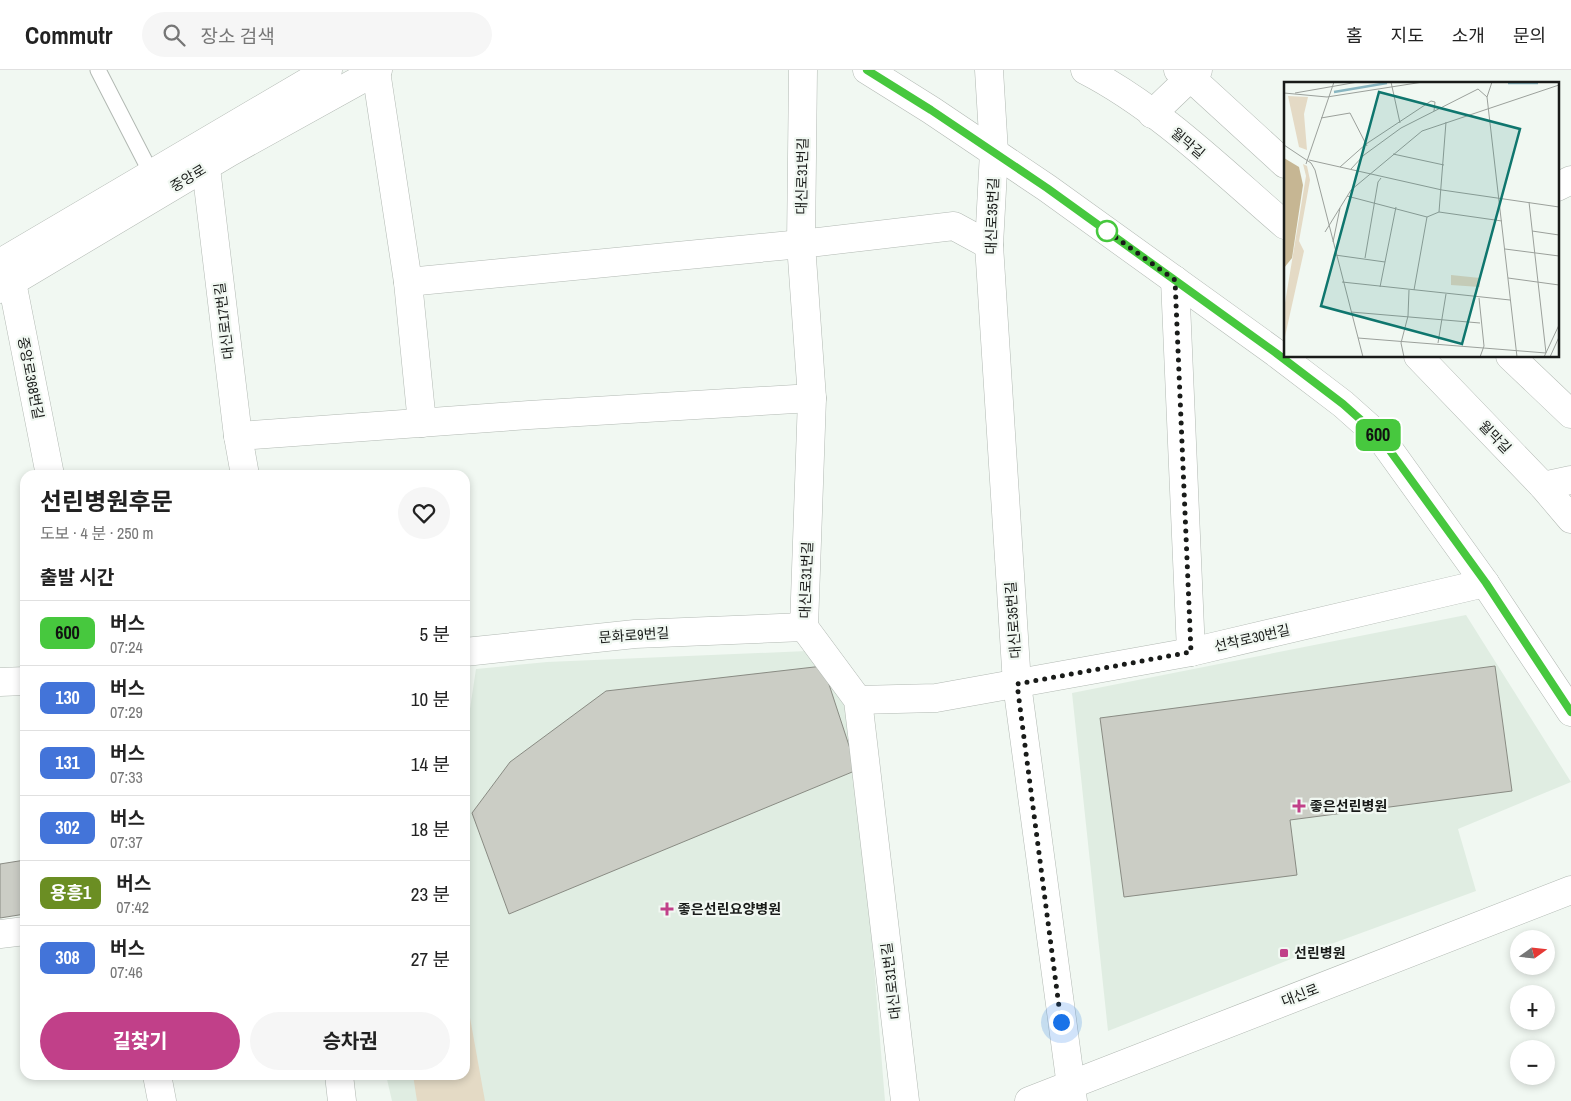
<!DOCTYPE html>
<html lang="ko">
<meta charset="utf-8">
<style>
body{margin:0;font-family:"Archivo Narrow","Noto Sans KR",sans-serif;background:#f6f6f6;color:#222;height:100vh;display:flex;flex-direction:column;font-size:19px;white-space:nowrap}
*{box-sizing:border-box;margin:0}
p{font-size:16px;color:#767676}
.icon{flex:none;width:28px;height:28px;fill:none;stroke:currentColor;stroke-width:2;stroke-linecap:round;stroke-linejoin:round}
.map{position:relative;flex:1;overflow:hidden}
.details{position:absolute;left:20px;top:400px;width:450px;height:610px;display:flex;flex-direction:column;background:#fff;border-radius:15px;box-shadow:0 2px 8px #0003}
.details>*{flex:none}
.badge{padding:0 10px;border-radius:8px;font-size:18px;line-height:32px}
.needle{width:32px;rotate:75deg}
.tools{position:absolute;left:1510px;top:860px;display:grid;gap:10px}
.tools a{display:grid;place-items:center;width:45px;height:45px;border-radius:50%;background:#fff;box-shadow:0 2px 8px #0003;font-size:25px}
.you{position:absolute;width:25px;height:25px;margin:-12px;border:4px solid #fff;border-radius:50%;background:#1a73e8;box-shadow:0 0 0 8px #1a73e833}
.map>.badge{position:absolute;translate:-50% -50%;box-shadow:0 0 0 2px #fff}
h2{padding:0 20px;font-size:19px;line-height:45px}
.round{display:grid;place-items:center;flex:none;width:52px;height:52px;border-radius:26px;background:#f6f6f6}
.overview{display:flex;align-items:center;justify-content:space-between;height:85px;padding:0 20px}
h1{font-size:24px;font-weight:700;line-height:38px}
.cta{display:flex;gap:10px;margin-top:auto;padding:10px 20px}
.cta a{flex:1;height:58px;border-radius:30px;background:#c14089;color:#fff;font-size:20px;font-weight:700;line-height:58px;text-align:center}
.cta a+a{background:#f6f6f6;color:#222}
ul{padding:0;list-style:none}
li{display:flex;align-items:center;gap:15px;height:65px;padding:0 20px;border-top:1px solid #e0e0e0}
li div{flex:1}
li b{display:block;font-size:19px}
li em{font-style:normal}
li .badge{min-width:55px;font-weight:700;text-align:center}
header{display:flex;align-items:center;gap:30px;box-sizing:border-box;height:70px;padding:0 25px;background:#fff;border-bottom:1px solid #e0e0e0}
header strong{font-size:24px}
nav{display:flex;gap:28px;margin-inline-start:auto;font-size:18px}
.search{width:350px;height:45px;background:#f6f6f6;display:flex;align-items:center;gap:12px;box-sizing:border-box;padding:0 18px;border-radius:28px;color:#767676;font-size:19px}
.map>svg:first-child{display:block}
</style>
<header>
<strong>Commutr</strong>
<div class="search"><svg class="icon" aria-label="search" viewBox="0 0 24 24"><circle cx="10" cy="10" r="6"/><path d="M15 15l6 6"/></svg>장소 검색</div>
<nav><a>홈</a><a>지도</a><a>소개</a><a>문의</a></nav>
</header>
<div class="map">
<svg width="1571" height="1031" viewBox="0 0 1571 1031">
<rect width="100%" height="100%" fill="#f1f8f2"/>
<g fill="#e0ede2">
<path d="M1466 545 1571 712 1458 759 1476 821 1301 885 1108 961 1072 623Z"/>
<path d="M807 581 838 608 855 663 885 1031H392L386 1005H465V672L476 599 547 592Z"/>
</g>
<path fill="#e4dac5" d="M465 920 485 1031H417L413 1005H465Z"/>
<g fill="#cbcdc5" stroke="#898b83">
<path d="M823 596 857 700 509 844 472 743 510 692 606 621Z"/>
<path d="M1495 596 1512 721 1290 750 1297 805 1124 827 1100 648Z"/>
<path d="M25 790V844L0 848V794Z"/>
</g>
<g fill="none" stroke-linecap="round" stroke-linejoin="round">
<g stroke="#b2b9b3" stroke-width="17">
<path id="lane" d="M98 0 151 103"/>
</g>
<g stroke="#b2b9b3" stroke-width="29">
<g id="street">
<path d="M803 0 801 174 812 328 804 557 858 630 905 1031"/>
<path d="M989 0 994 82 989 175 1017 614 1073 1031"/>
<path d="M1085 0C1159 38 1222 101 1285 155"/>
<path d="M1178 0 1190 7 1285 94"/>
<path d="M376 1 408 212 422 353"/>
<path d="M1152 44 1198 0"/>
<path d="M206 98 238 366 245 405"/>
<path d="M1557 117 1571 110"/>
<path d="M1175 210 1191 582"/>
<path d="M12 212 50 405"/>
<path d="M408 212 801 174 954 156 989 175"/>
<path d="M1418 286 1543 416 1571 449"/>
<path d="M1510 286 1571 344"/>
<path d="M238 366 529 345 812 328"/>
<path d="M1543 416 1571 410"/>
<path d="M465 582 635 564 804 557"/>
<path d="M0 612 25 611"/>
<path d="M858 630 936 628 1191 582 1485 513"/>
<path d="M0 864 25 861"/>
<path d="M157 1005 162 1031"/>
<path d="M339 1005 342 1031"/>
</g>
</g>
<g stroke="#b2b9b3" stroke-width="29">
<g id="secondary">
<path d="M867 0 931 40 1047 118 1276 283 1343 334 1380 367 1485 513 1571 642"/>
<path d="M1029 1031 1571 820"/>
</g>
</g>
<g stroke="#b2b9b3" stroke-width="29">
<g id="primary">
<path d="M0 193 328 0"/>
<path d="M0 219 230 82 378 0"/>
</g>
</g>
<use href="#lane" stroke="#fff" stroke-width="15"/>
<use href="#street" stroke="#fff" stroke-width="28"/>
<use href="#secondary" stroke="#fff" stroke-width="28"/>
<use href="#primary" stroke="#fff" stroke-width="28"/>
</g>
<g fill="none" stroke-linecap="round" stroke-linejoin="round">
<g stroke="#fff" stroke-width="11">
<path id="line" d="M867 0 931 40 1047 118 1276 283 1343 334 1380 367 1486 513 1571 642"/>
</g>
<use href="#line" stroke="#47c83e" stroke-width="8"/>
<path stroke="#191b19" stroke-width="5" stroke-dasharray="0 9" d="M1061 952 1017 614 1191 582 1175 210 1107 161"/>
</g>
<circle fill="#fff" stroke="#47c83e" stroke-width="2.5" cx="1107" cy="161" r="10"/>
<g fill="#c14089" stroke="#f1f8f2" stroke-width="2">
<path d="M1296.5 728.5h5v5h5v5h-5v5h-5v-5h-5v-5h5z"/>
<path d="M664.5 831.5h5v5h5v5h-5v5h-5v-5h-5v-5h5z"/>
<rect x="1279" y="878" width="10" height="10" rx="2.5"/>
</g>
<g text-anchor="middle" stroke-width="4.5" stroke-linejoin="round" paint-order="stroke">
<g font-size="14" fill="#191b19" stroke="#f1f8f2">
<text transform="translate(1188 73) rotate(40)" y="5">월막길</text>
<text transform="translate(802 106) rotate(-89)" y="5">대신로31번길</text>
<text transform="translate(188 108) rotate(-31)" y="5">중앙로</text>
<text transform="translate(992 146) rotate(-88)" y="5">대신로35번길</text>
<text transform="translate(224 251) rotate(-97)" y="5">대신로17번길</text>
<text transform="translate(31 308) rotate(79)" y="5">중앙로368번길</text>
<text transform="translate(1495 367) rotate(46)" y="5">월막길</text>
<text transform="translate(806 510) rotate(-88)" y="5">대신로31번길</text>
<text transform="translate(1013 550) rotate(-94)" y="5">대신로35번길</text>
<text transform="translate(634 565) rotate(-4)" y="5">문화로9번길</text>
<text transform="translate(1252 568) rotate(-13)" y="5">선착로30번길</text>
<text transform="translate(891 911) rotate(-97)" y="5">대신로31번길</text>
<text transform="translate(1300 925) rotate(-21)" y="5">대신로</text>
</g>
<g font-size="14" font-weight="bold" fill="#191b19" stroke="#f1f8f2" text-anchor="start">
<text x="1310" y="741">좋은선린병원</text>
<text x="678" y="844">좋은선린요양병원</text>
<text x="1294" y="888">선린병원</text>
</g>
</g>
<g transform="translate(1284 12)">
<rect width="275" height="275" fill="#f1f8f2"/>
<path d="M4 14 24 15 20 32 23 68 15 65ZM19 82 23 84 26 98 15 159 20 169 0 259V227L22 94ZM167 193 196 196V205L167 203Z" fill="#e4dac5"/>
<path d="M0 76 15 85 19 103 8 176 0 186Z" fill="#c6b693"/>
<path fill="none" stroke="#89b6c1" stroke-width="2.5" d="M224 1H254M50 10 103 1"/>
<path fill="none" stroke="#9ba09b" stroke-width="1" d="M107 0 116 41M208 0 203 15 233 275M0 11 43 15 139 0M11 11 74 0M37 36 66 31 83 64M0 63 27 81 31 88 79 275M109 72 160 83M25 78 158 108 275 125M22 82 50 0M56 85 82 62 147 19 151 20 150 29M67 87 80 73 117 46 194 7 203 15M63 114 143 135 155 130 218 139M155 130 162 40M248 149 275 153M41 150 67 108 138 49 275 3M49 160 56 126M221 167 275 174M51 173 101 180M81 176 94 100 97 96M224 196 275 203M58 200 226 218M96 205 112 125M130 208 143 135M195 216 200 264 196 275M67 230 196 241M74 256 262 271 245 120M154 261 162 212M120 275 117 261 124 234 125 208M260 275 275 243M266 275 275 255"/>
<path fill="#0f766e" fill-opacity="0.15" stroke="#0f766e" stroke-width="2.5" d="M95 10 236 47 178 262 37 224Z"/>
<rect width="275" height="275" fill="none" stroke="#191b19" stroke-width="2.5"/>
</g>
</svg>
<div class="tools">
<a><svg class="needle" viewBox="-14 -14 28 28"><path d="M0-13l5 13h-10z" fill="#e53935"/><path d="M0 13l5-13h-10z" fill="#767676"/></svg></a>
<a>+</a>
<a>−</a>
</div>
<div class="you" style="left:1061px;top:952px"></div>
<b class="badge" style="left:1378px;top:365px;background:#47c83e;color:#111">600</b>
<section class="details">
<div class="overview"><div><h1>선린병원후문</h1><p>도보 · 4 분 · 250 m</p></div><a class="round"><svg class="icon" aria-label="heart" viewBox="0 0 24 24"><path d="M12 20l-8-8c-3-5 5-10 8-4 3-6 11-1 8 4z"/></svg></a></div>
<h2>출발 시간</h2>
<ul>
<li><span class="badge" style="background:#47c83e;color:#111">600</span><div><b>버스</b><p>07:24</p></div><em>5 분</em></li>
<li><span class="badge" style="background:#4374d9;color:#fff">130</span><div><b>버스</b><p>07:29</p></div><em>10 분</em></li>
<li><span class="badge" style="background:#4374d9;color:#fff">131</span><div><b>버스</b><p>07:33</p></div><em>14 분</em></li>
<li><span class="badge" style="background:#4374d9;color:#fff">302</span><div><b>버스</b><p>07:37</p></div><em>18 분</em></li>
<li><span class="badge" style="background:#6b8e23;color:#fff">용흥1</span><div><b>버스</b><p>07:42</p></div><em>23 분</em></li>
<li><span class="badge" style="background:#4374d9;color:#fff">308</span><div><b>버스</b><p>07:46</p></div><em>27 분</em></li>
</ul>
<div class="cta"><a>길찾기</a><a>승차권</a></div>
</section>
</div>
